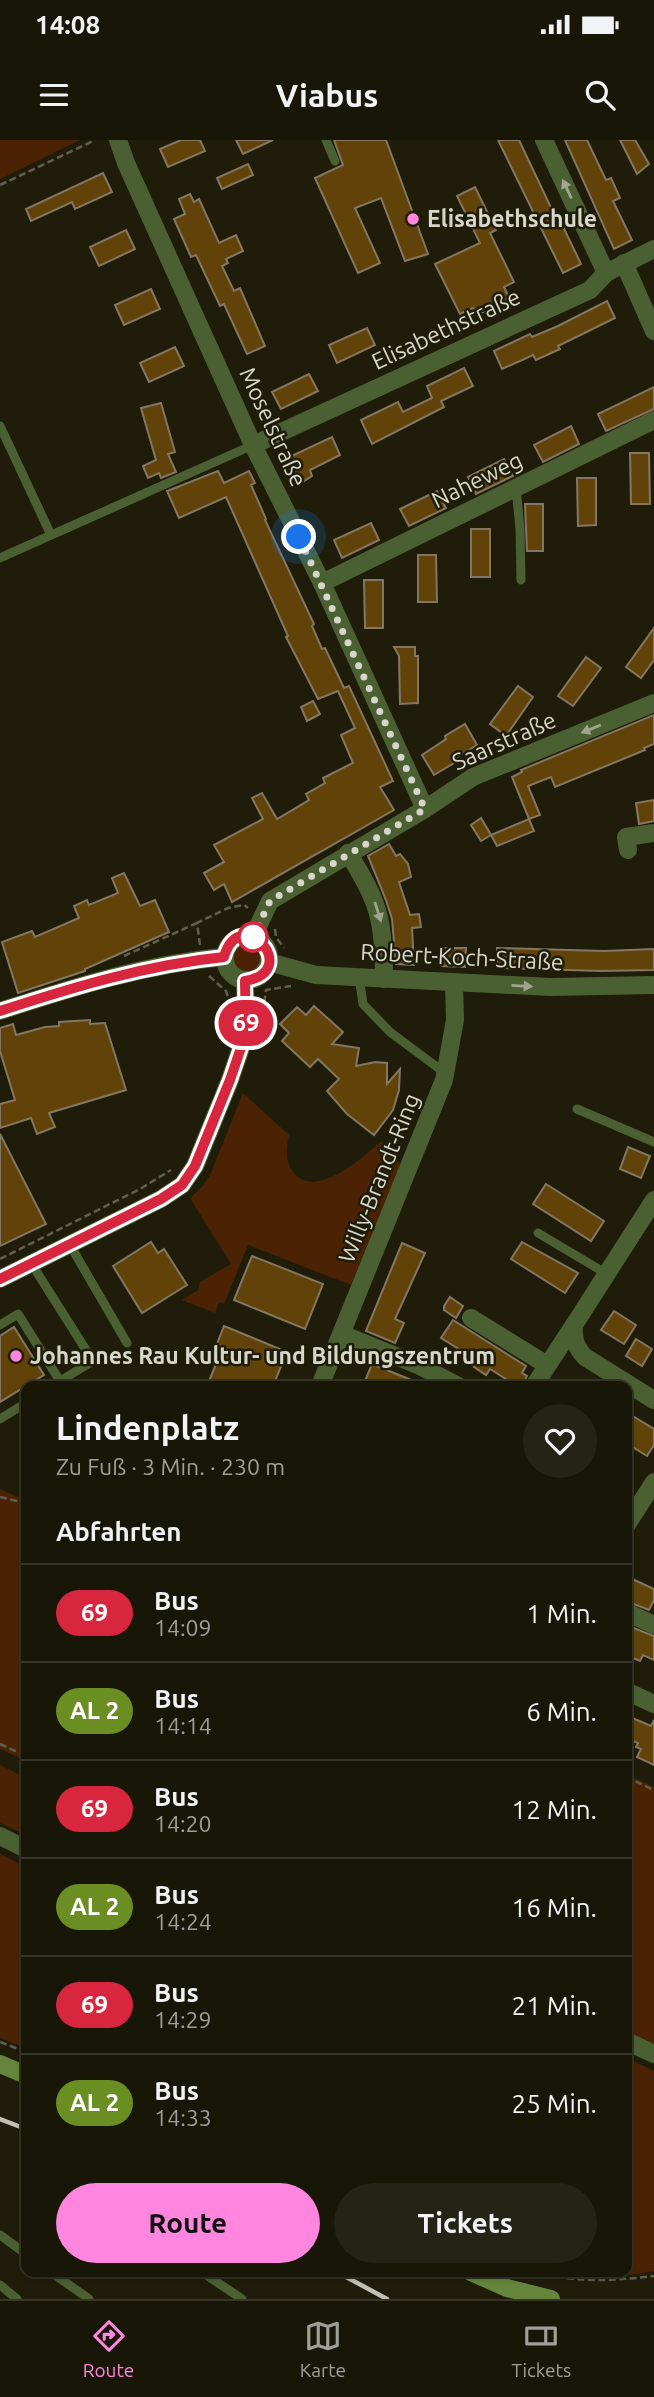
<!DOCTYPE html>
<html lang="de">
<meta charset="utf-8">
<style>
body{margin:0;font-family:Ubuntu,sans-serif;background:#242315;color:#f1f3f6;height:100vh;display:flex;flex-direction:column;font-size:26px;white-space:nowrap}
*{box-sizing:border-box;margin:0}
p{font-size:23px;color:#9e9f9b}
.icon{flex:none;width:38px;height:38px;fill:none;stroke:currentColor;stroke-width:2;stroke-linecap:round;stroke-linejoin:round}
.map{position:relative;flex:1;overflow:hidden}
.drawer{position:absolute;left:21px;top:1241px;width:611px;height:896px;display:flex;flex-direction:column;background:#171607;border-radius:14px;box-shadow:0 2px 5px #0004,0 0 0 2px #363528}
.drawer>*{flex:none}
.badge{padding:0 14px;border-radius:23px;font-size:24px;line-height:46px}
.you{position:absolute;width:35px;height:35px;margin:-18px;border:5px solid #fff;border-radius:50%;background:#1a73e8;box-shadow:0 0 0 10px #1a73e833}
.map>.badge{position:absolute;translate:-50% -50%;box-shadow:0 0 0 4px #fff}
h2{padding:0 35px;font-size:26px;line-height:63px}
.round{display:grid;place-items:center;flex:none;width:74px;height:74px;border-radius:37px;background:#242315}
.summary{display:flex;align-items:center;justify-content:space-between;height:119px;padding:0 35px}
h1{font-size:33px;font-weight:700;line-height:52px}
.primary-button{display:flex;gap:14px;margin-top:auto;padding:14px 35px}
.primary-button a{flex:1;height:80px;border-radius:42px;background:#ff85df;color:#111;font-size:28px;font-weight:700;line-height:80px;text-align:center}
.primary-button a+a{background:#242315;color:#f1f3f6}
ul{padding:0;list-style:none}
li{display:flex;align-items:center;gap:21px;height:98px;padding:0 35px;border-top:2px solid #363528}
li div{flex:1}
li b{display:block;font-size:26px}
li em{font-style:normal}
li .badge{min-width:77px;font-weight:700;text-align:center}
.status{display:flex;justify-content:space-between;align-items:center;height:49px;padding:0 35px;background:#171607;direction:ltr}
.status svg{height:19px;fill:currentColor}
header{display:flex;justify-content:space-between;align-items:center;height:91px;padding:0 35px;background:#171607;font-size:32px;font-weight:700}
.menu{display:flex;justify-content:space-around;align-items:center;height:98px;border-top:2px solid #363528;background:#171607;font-size:19px;color:#9e9f9b}
.menu a{display:grid;justify-items:center;gap:4px}
.menu .on{color:#ff85df}
.map>svg:first-child{display:block}
</style>
<div class="status"><b>14:08</b><svg viewBox="0 0 49 12"><path d="M0 12V9h3v3zM5 12V6h3v6zM10 12V3h3v9zM15 12V0h3v12zM26 1h20v11H26zM47 4h2v5h-2z"/></svg></div>
<header><svg class="icon" aria-label="menu" viewBox="0 0 24 24"><path d="M4 6h16M4 12h16M4 18h16"/></svg>Viabus<svg class="icon" aria-label="search" viewBox="0 0 24 24"><circle cx="10" cy="10" r="6"/><path d="M15 15l6 6"/></svg></header>
<div class="map">
<svg width="654" height="2159" viewBox="0 0 654 2159">
<rect width="100%" height="100%" fill="#1f1d09"/>
<g fill="#4b2304">
<path d="M0 0H80L0 39Z"/>
<circle cx="247" cy="818" r="13"/>
<path d="M243 953 289 995C286 1008 285 1021 293 1032 315 1061 364 1017 381 1001L400 1024 351 1145 248 1105 224 1164 219 1162 215 1173 182 1160 198 1150 200 1142 231 1124 190 1058 202 1047 210 1035Z"/>
<path d="M0 1349 26 1361V1621L0 1609Z"/>
<path d="M0 1625 26 1638V1695L0 1683Z"/>
<path d="M626 1634 654 1647V1907L627 1895Z"/>
<path d="M0 1714 26 1727V1908L0 1898Z"/>
<path d="M627 1918 654 1931V2131C618 2138 579 2141 544 2132H626Z"/>
</g>
<g fill="#614309" stroke="#837663" stroke-width="2">
<path d="M181 0H200L205 11 168 27 160 9Z"/>
<path d="M236 0H273L243 14Z"/>
<path d="M334 0H386L428 114 405 121 381 58 355 68 380 123 358 133 315 38 343 25Z"/>
<path d="M498 0H519L554 74 556 72 581 124 563 133Z"/>
<path d="M565 0H587L606 40 611 38 620 58 613 61 632 100 614 109Z"/>
<path d="M620 0H635L649 24 637 34Z"/>
<path d="M248 24 253 35 222 49 217 38Z"/>
<path d="M103 33 112 52 75 69 72 62 31 81 26 69Z"/>
<path d="M475 47 496 90 490 93 514 142 504 147 510 159 477 175 473 168 460 174 435 124 480 103 457 56Z"/>
<path d="M190 54 194 62 199 59 219 103 236 95 243 111 226 119 228 123 222 126 234 151 240 148 265 206 247 214 224 164 220 166 196 115 191 117 174 79 185 74 179 59Z"/>
<path d="M126 90 135 109 99 126 90 107Z"/>
<path d="M151 149 160 169 124 185 115 165Z"/>
<path d="M607 161 615 178 558 206 560 209 536 220 533 215 502 229 494 211 530 194 532 197 558 186Z"/>
<path d="M367 188 375 205 337 223 329 205Z"/>
<path d="M175 207 184 226 149 242 140 223Z"/>
<path d="M464 228 473 246 441 261 444 267 372 304 361 280 398 262 403 272 432 258 427 246Z"/>
<path d="M309 234 318 251 281 269 272 252Z"/>
<path d="M654 247V269L606 291 598 274Z"/>
<path d="M161 263 175 312 168 314 176 332 161 338 159 333 148 338 143 326 156 320 141 268Z"/>
<path d="M571 286 579 304 543 322 534 305Z"/>
<path d="M332 297 340 315 310 330 312 336 296 346 283 320Z"/>
<path d="M630 313H649L650 364H631Z"/>
<path d="M504 319 513 336 476 354 468 337Z"/>
<path d="M218 331 224 343 249 331 255 343 251 345 266 379 265 380 314 484 312 486 322 509 325 508 344 548 349 546 393 641 380 647 394 670 232 762 224 744 214 750 204 733 224 722 214 705 263 679 252 658 262 653 277 679 309 660 306 654 325 643 323 638 353 623 341 595 355 588 338 551 318 559 286 497 288 496 226 357 179 378 167 351Z"/>
<path d="M577 338H596V385L578 386Z"/>
<path d="M437 351 446 368 409 386 400 369Z"/>
<path d="M525 364H543V411H527Z"/>
<path d="M371 383 379 400 342 418 334 400Z"/>
<rect x="471" y="389" width="19" height="48"/>
<path d="M418 415H436L437 462H418Z"/>
<path d="M364 440H383V488H365Z"/>
<path d="M654 488V520L641 538 626 527Z"/>
<path d="M394 507H415V516H418V563L400 564 399 516Z"/>
<path d="M586 517 601 528 573 566 558 556Z"/>
<path d="M518 546 533 557 506 596 490 584Z"/>
<path d="M313 561 320 574 307 581 301 567Z"/>
<path d="M654 575V604L644 608 645 610 555 647 551 637 528 646 540 675 529 679 512 637 522 632 521 630Z"/>
<path d="M465 584 477 605 453 620 454 623 434 635 422 615 446 599 445 596Z"/>
<path d="M654 660V681L639 684 636 663Z"/>
<path d="M481 678 491 695 481 701 471 685Z"/>
<path d="M529 679 534 691 497 706 491 695Z"/>
<path d="M389 704 396 716 400 714 408 724 411 737 399 742 410 775 419 774 421 787 412 788 414 825 396 824 392 779 386 760 368 716Z"/>
<path d="M124 733 140 766 155 760 169 792 85 829V831L18 853 2 802 32 791 35 797 79 778 74 766 87 760 89 765 118 753 112 738Z"/>
<path d="M443 808H466L465 827 442 826Z"/>
<path d="M497 808 604 811 654 809V830L602 831 497 828Z"/>
<path d="M314 866 343 892 332 904 359 908 356 926 375 922 387 923V944L400 929 399 950 393 970 374 995 347 974 327 951 339 939 318 919 310 927 282 901 289 893 280 884 297 867 306 875Z"/>
<path d="M90 880V884L105 883 126 950 49 973 55 987 37 994 31 978 0 988V964L15 960 0 911V888L13 884 16 895 45 887 59 886V882Z"/>
<path d="M0 994 46 1084 0 1106Z"/>
<path d="M628 1007 650 1016 641 1038 620 1029Z"/>
<path d="M546 1044 604 1081 591 1101 533 1064Z"/>
<path d="M151 1102 158 1113 164 1109 187 1145 142 1173 113 1126Z"/>
<path d="M522 1102 578 1133 565 1153 511 1119Z"/>
<path d="M402 1103 425 1113 395 1179 404 1183 395 1203 366 1191Z"/>
<path d="M252 1116 323 1144 305 1189 234 1160Z"/>
<path d="M450 1157 463 1166 456 1178 444 1170V1166Z"/>
<path d="M614 1171 636 1185 624 1204 601 1190Z"/>
<path d="M453 1180 526 1226 522 1233 527 1236 522 1246H517L490 1229 486 1235 474 1227 478 1221 441 1198Z"/>
<path d="M224 1186 287 1212 273 1246H207L223 1207 217 1204Z"/>
<path d="M14 1187 44 1235 0 1262V1196Z"/>
<path d="M636 1199 652 1209 642 1226 626 1216Z"/>
<path d="M372 1224 426 1246H363Z"/>
<path d="M626 1272 654 1289V1305L647 1316 626 1303Z"/>
<path d="M626 1436 654 1449V1460L649 1470 626 1461Z"/>
<path d="M626 1485 654 1496V1520L643 1515 640 1521 626 1515Z"/>
<path d="M630 1577 651 1586 654 1580V1625L637 1617 641 1609 636 1607 638 1603 626 1598V1585Z"/>
</g>
<g fill="none" stroke-linecap="round" stroke-linejoin="round">
<g stroke="#605f4e" stroke-width="2.5" stroke-dasharray="7 3.5" stroke-linecap="butt">
<path d="M0 45 95 0"/>
<path d="M275 789 276 797 284 808"/>
<path d="M200 805 197 783 228 768 244 765 248 768"/>
<path d="M124 816 197 783"/>
<path d="M209 836 226 851 228 857"/>
<path d="M263 873 266 850 291 846"/>
<path d="M0 1119 140 1049 171 1030"/>
<path d="M0 1357 26 1363"/>
<path d="M0 1604 26 1616"/>
<path d="M626 1637 654 1650"/>
<path d="M0 1902 26 1912"/>
<path d="M536 2132C577 2143 612 2141 654 2136"/>
</g>
<g stroke="#4a5f32" stroke-width="9">
<path d="M326 0 335 21"/>
<path d="M0 286 51 395"/>
<path d="M516 348 520 389 521 440"/>
<path d="M0 418 253 305"/>
<path d="M359 837 363 864 390 892 445 933"/>
<path d="M577 969 654 1002"/>
<path d="M538 1093 607 1134"/>
<path d="M70 1105 127 1203"/>
<path d="M31 1123 93 1221 60 1241"/>
<path d="M0 1185 18 1174 60 1241 53 1246"/>
<path d="M0 1279 26 1263"/>
<path d="M0 2095 26 2114"/>
<path d="M51 2132 89 2159"/>
<path d="M202 2132 242 2159"/>
<path d="M0 2145 17 2159"/>
</g>
<g stroke="#4a5f32" stroke-width="18">
<path d="M118 0 126 23 253 305 322 443 425 669"/>
<path d="M544 0 606 133"/>
<path d="M624 123 654 191"/>
<path d="M253 305 590 150 606 133 654 109"/>
<path d="M322 443 654 280"/>
<path d="M628 710 626 697 654 693"/>
<path d="M348 713C379 761 384 781 384 839"/>
<circle cx="247" cy="818" r="22"/>
<path d="M253 797 270 761 425 669 473 637 654 563"/>
<path d="M269 822 316 835 550 847 654 845"/>
<path d="M0 871C74 847 146 824 224 817"/>
<path d="M654 1060 574 1185C573 1199 575 1206 585 1217L654 1260"/>
<path d="M0 1139 161 1059 182 1045 195 1026 230 940 246 893 245 841"/>
<path d="M471 1178 547 1225"/>
<path d="M342 1194 420 1226 458 1246"/>
<path d="M320 1246 444 940 455 880 454 842"/>
<path d="M534 1246 574 1185"/>
<path d="M626 1386 654 1342"/>
<path d="M626 1472 654 1485"/>
<path d="M626 1551 654 1564"/>
<path d="M0 1696 26 1709"/>
<path d="M626 1901 654 1914"/>
</g>
<g stroke="#64853b" stroke-width="18">
<path d="M0 1924 26 1935"/>
<path d="M471 2132 507 2148 551 2159"/>
</g>
<g stroke="#c1c0b3" stroke-width="4.5">
<path d="M0 1979 26 1989"/>
<path d="M337 2132 387 2159"/>
</g>
</g>
<defs><path id="oneway-solid" d="M-6-.8H1V-3.2L6.5 0L1 3.2V.8H-6Z" transform="scale(1.75)"/></defs>
<g fill="#9fa68d">
<use href="#oneway-solid" transform="translate(567 49) rotate(-115)"/>
<use href="#oneway-solid" transform="translate(591 589) rotate(158)"/>
<use href="#oneway-solid" transform="translate(378 772) rotate(72)"/>
<use href="#oneway-solid" transform="translate(522 846) rotate(3)"/>
</g>
<g fill="none" stroke-linecap="round" stroke-linejoin="round">
<g stroke="#fff" stroke-width="16">
<path id="line" d="M0 871C74 847 146 825 224 817 240 761 304 831 245 841L246 893 230 940 195 1026 182 1045 161 1059 0 1139"/>
</g>
<use href="#line" stroke="#d7263d" stroke-width="10"/>
<path stroke="#d7d6ca" stroke-width="7" stroke-dasharray="0 12.6" d="M253 797 270 761 425 669 299 397"/>
</g>
<g fill="#ff85df" stroke="#1f1d09" stroke-width="2.5">
<circle cx="413" cy="79" r="7"/>
<circle cx="16" cy="1216" r="7"/>
</g>
<circle fill="#fff" stroke="#d7263d" stroke-width="3.5" cx="253" cy="797" r="14"/>
<g text-anchor="middle" stroke-width="5" stroke-linejoin="round" paint-order="stroke">
<g font-size="23" font-weight="bold" fill="#d7d6ca" stroke="#1f1d09" text-anchor="start">
<text x="427" y="87">Elisabethschule</text>
<text x="30" y="1224">Johannes Rau Kultur- und Bildungszentrum</text>
</g>
<g font-size="23" fill="#d7d6ca" stroke="#1f1d09">
<text transform="translate(446 189) rotate(-25)" y="8">Elisabethstraße</text>
<text transform="translate(273 287) rotate(65)" y="8">Moselstraße</text>
<text transform="translate(477 340) rotate(-26)" y="8">Naheweg</text>
<text transform="translate(504 601) rotate(-24)" y="8">Saarstraße</text>
<text transform="translate(462 817) rotate(3)" y="8">Robert-Koch-Straße</text>
<text transform="translate(379 1038) rotate(-68)" y="8">Willy-Brandt-Ring</text>
</g>
</g>
</svg>
<div class="you" style="left:299px;top:397px"></div>
<b class="badge" style="left:246px;top:883px;background:#d7263d;color:#fff">69</b>
<section class="drawer">
<div class="summary"><div><h1>Lindenplatz</h1><p>Zu Fuß · 3 Min. · 230 m</p></div><a class="round"><svg class="icon" aria-label="heart" viewBox="0 0 24 24"><path d="M12 20l-8-8c-3-5 5-10 8-4 3-6 11-1 8 4z"/></svg></a></div>
<h2>Abfahrten</h2>
<ul>
<li><span class="badge" style="background:#d7263d;color:#fff">69</span><div><b>Bus</b><p>14:09</p></div><em>1 Min.</em></li>
<li><span class="badge" style="background:#6b8e23;color:#fff">AL 2</span><div><b>Bus</b><p>14:14</p></div><em>6 Min.</em></li>
<li><span class="badge" style="background:#d7263d;color:#fff">69</span><div><b>Bus</b><p>14:20</p></div><em>12 Min.</em></li>
<li><span class="badge" style="background:#6b8e23;color:#fff">AL 2</span><div><b>Bus</b><p>14:24</p></div><em>16 Min.</em></li>
<li><span class="badge" style="background:#d7263d;color:#fff">69</span><div><b>Bus</b><p>14:29</p></div><em>21 Min.</em></li>
<li><span class="badge" style="background:#6b8e23;color:#fff">AL 2</span><div><b>Bus</b><p>14:33</p></div><em>25 Min.</em></li>
</ul>
<div class="primary-button"><a>Route</a><a>Tickets</a></div>
</section>
</div>
<nav class="menu">
<a class="on"><svg class="icon" aria-label="directions" viewBox="0 0 24 24"><path d="M12 3l9 9-9 9-9-9zM9 14v-3h6M13 9l2 2-2 2"/></svg>Route</a>
<a><svg class="icon" aria-label="map" viewBox="0 0 24 24"><path d="M3 6l6-2 6 2 6-2v14l-6 2-6-2-6 2zM9 4v14M15 6v14"/></svg>Karte</a>
<a><svg class="icon" aria-label="tickets" viewBox="0 0 24 24"><path d="M3 7h18v10H3zM15 7v10"/></svg>Tickets</a>
</nav>
